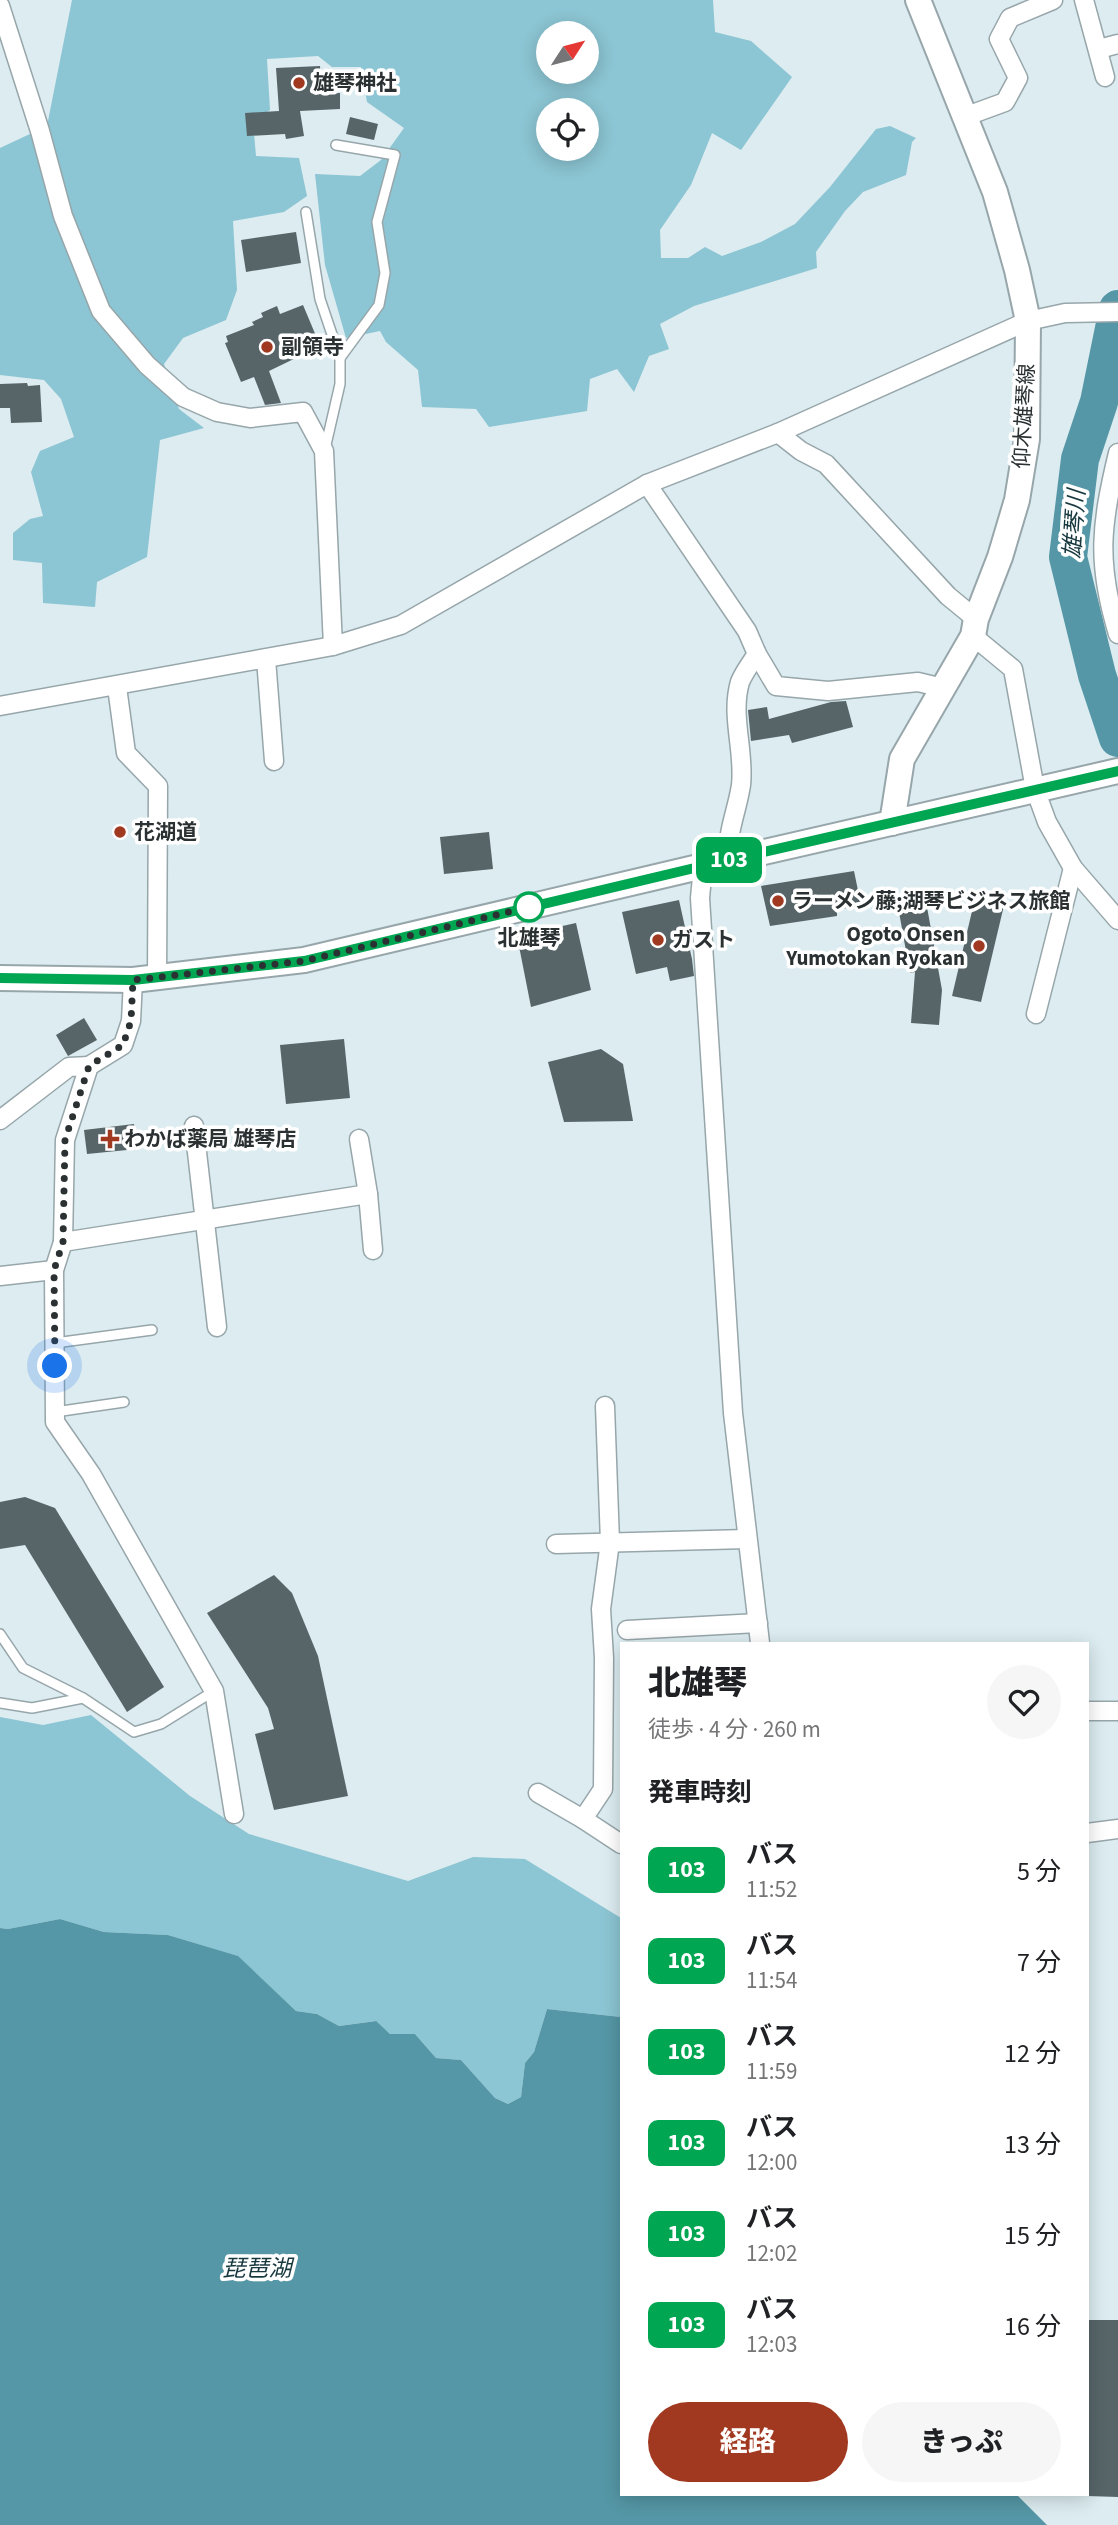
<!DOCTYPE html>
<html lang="ja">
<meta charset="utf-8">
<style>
body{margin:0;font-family:"Source Sans 3","Noto Sans JP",sans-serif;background:#f6f6f6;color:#202124;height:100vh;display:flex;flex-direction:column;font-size:26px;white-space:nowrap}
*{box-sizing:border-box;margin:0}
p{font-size:23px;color:#757577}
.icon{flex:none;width:38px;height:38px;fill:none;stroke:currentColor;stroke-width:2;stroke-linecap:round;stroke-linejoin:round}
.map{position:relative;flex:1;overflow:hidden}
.drawer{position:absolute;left:620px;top:1642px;width:469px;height:854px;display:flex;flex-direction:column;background:#fff;border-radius:0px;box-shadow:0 4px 18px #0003}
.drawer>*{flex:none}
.badge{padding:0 14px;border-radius:10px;font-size:24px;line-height:46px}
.needle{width:46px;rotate:54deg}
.buttons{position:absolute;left:536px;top:21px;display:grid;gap:14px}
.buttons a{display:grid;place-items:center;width:63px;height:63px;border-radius:50%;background:#fff;box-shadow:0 4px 18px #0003;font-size:35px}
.you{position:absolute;width:35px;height:35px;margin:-18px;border:5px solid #fff;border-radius:50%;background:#1a73e8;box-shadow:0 0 0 10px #1a73e833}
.map>.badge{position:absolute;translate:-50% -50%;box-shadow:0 0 0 4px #fff}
h2{padding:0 28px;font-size:26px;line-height:63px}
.round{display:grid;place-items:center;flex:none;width:74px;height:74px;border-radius:37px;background:#f6f6f6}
.overview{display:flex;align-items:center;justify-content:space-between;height:119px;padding:0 28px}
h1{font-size:33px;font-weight:800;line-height:52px}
.cta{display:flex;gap:14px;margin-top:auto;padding:14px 28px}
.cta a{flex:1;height:80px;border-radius:42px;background:#a13820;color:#fff;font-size:28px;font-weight:800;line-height:80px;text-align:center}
.cta a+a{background:#f6f6f6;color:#202124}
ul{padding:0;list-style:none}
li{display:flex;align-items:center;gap:21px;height:91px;padding:0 28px}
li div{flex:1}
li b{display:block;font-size:26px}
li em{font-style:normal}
li .badge{min-width:77px;font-weight:700;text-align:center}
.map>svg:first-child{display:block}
</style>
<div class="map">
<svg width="1118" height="2525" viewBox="0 0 1118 2525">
<rect width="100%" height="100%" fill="#dcecf0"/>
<g fill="#8cc5d3" fill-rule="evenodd">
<path d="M72 0H713L715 32 751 41 792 77 741 150 712 133 691 185 660 230 661 258H688L705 247 722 256 761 242 795 224 830 187 876 129 890 126 916 138 912 142 906 175 863 192 845 211 816 252 817 268 694 306 660 324 669 349 649 356 634 392 617 369 590 379 587 411 489 427 476 409 422 407 418 370 386 342 380 331 346 338 325 265 315 174 360 176 381 160 404 128 367 102 361 67H332L318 56 267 59 270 110 253 122 256 156 299 158 307 196 284 212 233 221 237 290 226 320 183 338 164 364 179 409 204 428 160 440 147 557 97 582 95 607 43 603 42 563 13 560V533L30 519 43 516 31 472 40 451 74 437 61 399 44 380 0 375V148L47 126ZM548 33H586V72H548ZM548 110H586V149H548Z"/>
<path d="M91 1715 190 1796 249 1834 408 1881 473 1857 525 1859 621 1918V2017L547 2009 534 2052 525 2063 521 2097 508 2104 495 2098 461 2060 436 2058 415 2034H390L375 2021 339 2026 317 2014 296 2011 237 1956 168 1935 104 1932 60 1919 8 1929 0 1928V1717L43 1725Z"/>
</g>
<path fill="#5597a6" d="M60 1919 104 1932 168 1935 238 1956 296 2011 317 2014 339 2026 376 2021 390 2034H415L436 2058 461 2060 495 2098 508 2104 521 2097 525 2063 534 2052 547 2009 621 2017V2494H1016L1047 2525H0V1928L8 1929Z"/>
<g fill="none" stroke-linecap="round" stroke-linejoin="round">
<path stroke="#5597a6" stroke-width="38" d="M1118 309 1099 402 1080 459 1068 557 1097 675 1118 738"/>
</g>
<g fill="#576569">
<path d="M320 66 322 94 340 93V109L300 111 304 136 286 139 285 134 247 136 245 113 279 111 276 68Z"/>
<path d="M350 117 378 124 374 140 346 134Z"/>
<path d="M296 232 301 263 246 272 241 240Z"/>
<path d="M303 305 319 343 298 351 300 356 269 371 281 403 265 405 254 377 241 382 225 343 228 342 226 336 254 325 252 322 263 317 261 313 277 306 280 314Z"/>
<path d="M27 383 28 386 40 385 42 422 11 423 10 408H0V384Z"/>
<path d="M846 701 853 727 792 743 789 735 751 741 748 710 767 707 769 719 831 702Z"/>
<path d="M489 832 493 869 444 874 440 837Z"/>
<path d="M854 871 861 905 837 910V916L770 926 761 886Z"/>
<path d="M977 890 1006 897 981 1002 952 996Z"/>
<path d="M925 896 942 990 939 1025 911 1023 915 972 910 973 897 901Z"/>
<path d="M679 900 692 959 694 976 670 981 667 967 636 974 622 912Z"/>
<path d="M576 923 591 990 531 1007 517 936Z"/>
<path d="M84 1018 97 1040 68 1056 56 1035Z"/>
<path d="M344 1039 350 1098 286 1104 280 1045Z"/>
<path d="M601 1049 623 1064 633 1121 564 1122 548 1062Z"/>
<path d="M134 1124 137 1149 87 1154 84 1130Z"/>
<path d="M25 1497 55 1508 164 1687 127 1712 25 1545 0 1549V1502Z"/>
<path d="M274 1575 292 1593 318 1656 348 1796 274 1810 255 1734 274 1729 268 1708 207 1613Z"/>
<path d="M1087 2320H1118V2497L1087 2496Z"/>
</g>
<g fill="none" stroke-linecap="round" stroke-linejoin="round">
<g stroke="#97a6aa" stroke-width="12">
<g id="service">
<path d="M336 145 395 155 377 222 385 273 379 305 340 358"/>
<path d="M306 212 320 299 340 358V384L325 449"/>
<path d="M55 1343 152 1330"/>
<path d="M55 1412 124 1402"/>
<path d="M0 1634 23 1668 83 1698 134 1732 161 1724 214 1691"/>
<path d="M0 1703 32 1708 83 1698"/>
</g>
</g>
<g stroke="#97a6aa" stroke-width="21">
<g id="minor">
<path d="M1084 0 1105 77"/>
<path d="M0 6 40 131 63 216 101 311 147 365 183 397 217 412 250 418 303 412 324 451 333 646"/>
<path d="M1099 49 1118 44"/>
<path d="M964 117 1005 102 1018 78 999 39 1010 18 1053 0"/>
<path d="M778 433 801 451 826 464 948 596 976 619"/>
<path d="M1118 453C1101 524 1096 562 1118 634"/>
<path d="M647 484 747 631 757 654 776 686 828 691 918 682 943 688"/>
<path d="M973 636 1013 669 1035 789 1047 822 1073 868 1118 920"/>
<path d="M266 659 274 761"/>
<path d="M117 687 126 753 158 786 157 979"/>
<path d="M0 706 333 646 401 625 647 484 778 433 1028 321 1065 313 1118 312"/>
<path d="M729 860C726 833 737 812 741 785 745 751 730 716 740 682 744 672 751 663 757 654"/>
<path d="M703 866 700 898 733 1413 760 1643"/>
<path d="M133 980 131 1021 123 1045 89 1066 65 1140 63 1242 54 1270 55 1422 91 1474 214 1691 234 1814"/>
<path d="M1036 1014 1073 868"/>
<path d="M0 1120 69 1067 89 1066"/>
<path d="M194 1126 217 1327"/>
<path d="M359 1139 368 1194"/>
<path d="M63 1242 368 1194 373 1250"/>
<path d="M0 1276 54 1270"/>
<path d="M605 1406 610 1542 601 1609 604 1658 603 1789 583 1819 621 1844"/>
<path d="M556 1544 747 1539"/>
<path d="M627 1630 758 1623"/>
<path d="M1087 1711H1118"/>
<path d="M538 1793 583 1819"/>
<path d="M1087 1833 1118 1829"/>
</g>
</g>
<g stroke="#97a6aa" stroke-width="28">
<g id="secondary">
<path d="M892 823 902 759 973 636 976 619 1000 557 1017 500 1027 439 1028 321 1017 270 995 192 918 0"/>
<path d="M0 978 133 980 304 960 703 866 1118 771"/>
</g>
</g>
<use href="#service" stroke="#fff" stroke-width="9"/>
<use href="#minor" stroke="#fff" stroke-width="18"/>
<use href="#secondary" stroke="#fff" stroke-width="24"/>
</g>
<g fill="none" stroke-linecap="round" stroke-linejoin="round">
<g stroke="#fff" stroke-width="16">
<path id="line" d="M0 978 133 980 304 961 703 866 1118 771"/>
</g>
<use href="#line" stroke="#00a651" stroke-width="10"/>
<path stroke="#2b3132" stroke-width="7" stroke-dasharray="0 12.6" d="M55 1366 54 1270 63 1242 65 1140 89 1066 123 1045 131 1021 133 980 304 961 529 907"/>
</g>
<g fill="#a13820" stroke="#fff" stroke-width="2.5">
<circle cx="299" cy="83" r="7"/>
<circle cx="267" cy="347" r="7"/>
<circle cx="120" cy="832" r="7"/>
<circle cx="778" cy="901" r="7"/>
<circle cx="658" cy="940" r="7"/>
<circle cx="979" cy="946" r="7"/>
<path d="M106.5 1128.5h7v7h7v7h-7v7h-7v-7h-7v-7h7z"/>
</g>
<circle fill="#fff" stroke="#00a651" stroke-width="3.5" cx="529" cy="907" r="14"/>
<g text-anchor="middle" stroke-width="7" stroke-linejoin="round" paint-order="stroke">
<g font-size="21" font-weight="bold" fill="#2b3132" stroke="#fff" text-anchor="start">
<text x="313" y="90">雄琴神社</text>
<text x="281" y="354">副領寺</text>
<text x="134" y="839">花湖道</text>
<text x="792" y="908">ラーメン藤;湖琴ビジネス旅館</text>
<text x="965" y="941" text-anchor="end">Ogoto Onsen<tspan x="965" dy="24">Yumotokan Ryokan</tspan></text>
<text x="672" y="947">ガスト</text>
<text x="124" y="1146">わかば薬局 雄琴店</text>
</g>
<g font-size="21" fill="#2b3132" stroke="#fff">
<text transform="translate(1024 416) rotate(-87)" y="7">仰木雄琴線</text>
</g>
<g font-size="21" font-weight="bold" fill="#2b3132" stroke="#fff">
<text x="529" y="945">北雄琴</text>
</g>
<g font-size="23" font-style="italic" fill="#17383f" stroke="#fff">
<text transform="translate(1074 524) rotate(-86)" y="8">雄琴川</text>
<text x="257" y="2276">琵琶湖</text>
</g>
</g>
</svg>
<div class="buttons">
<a><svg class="needle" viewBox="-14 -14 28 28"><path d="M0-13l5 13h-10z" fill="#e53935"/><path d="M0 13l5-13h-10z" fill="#757577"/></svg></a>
<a><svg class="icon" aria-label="locate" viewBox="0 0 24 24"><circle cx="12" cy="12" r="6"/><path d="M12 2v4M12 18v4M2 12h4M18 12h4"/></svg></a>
</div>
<div class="you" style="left:55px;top:1366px"></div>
<b class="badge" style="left:729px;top:860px;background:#00a651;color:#fff">103</b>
<section class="drawer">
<div class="overview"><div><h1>北雄琴</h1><p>徒歩 · 4 分 · 260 m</p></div><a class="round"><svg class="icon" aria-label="heart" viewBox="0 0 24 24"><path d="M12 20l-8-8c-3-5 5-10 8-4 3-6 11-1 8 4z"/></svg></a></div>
<h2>発車時刻</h2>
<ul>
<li><span class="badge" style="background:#00a651;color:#fff">103</span><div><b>バス</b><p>11:52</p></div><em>5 分</em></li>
<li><span class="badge" style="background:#00a651;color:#fff">103</span><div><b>バス</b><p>11:54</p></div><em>7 分</em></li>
<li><span class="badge" style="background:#00a651;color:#fff">103</span><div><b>バス</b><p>11:59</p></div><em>12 分</em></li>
<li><span class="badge" style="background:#00a651;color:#fff">103</span><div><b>バス</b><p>12:00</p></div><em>13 分</em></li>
<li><span class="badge" style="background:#00a651;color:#fff">103</span><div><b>バス</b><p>12:02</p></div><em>15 分</em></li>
<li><span class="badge" style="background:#00a651;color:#fff">103</span><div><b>バス</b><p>12:03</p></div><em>16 分</em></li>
</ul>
<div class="cta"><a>経路</a><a>きっぷ</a></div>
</section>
</div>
